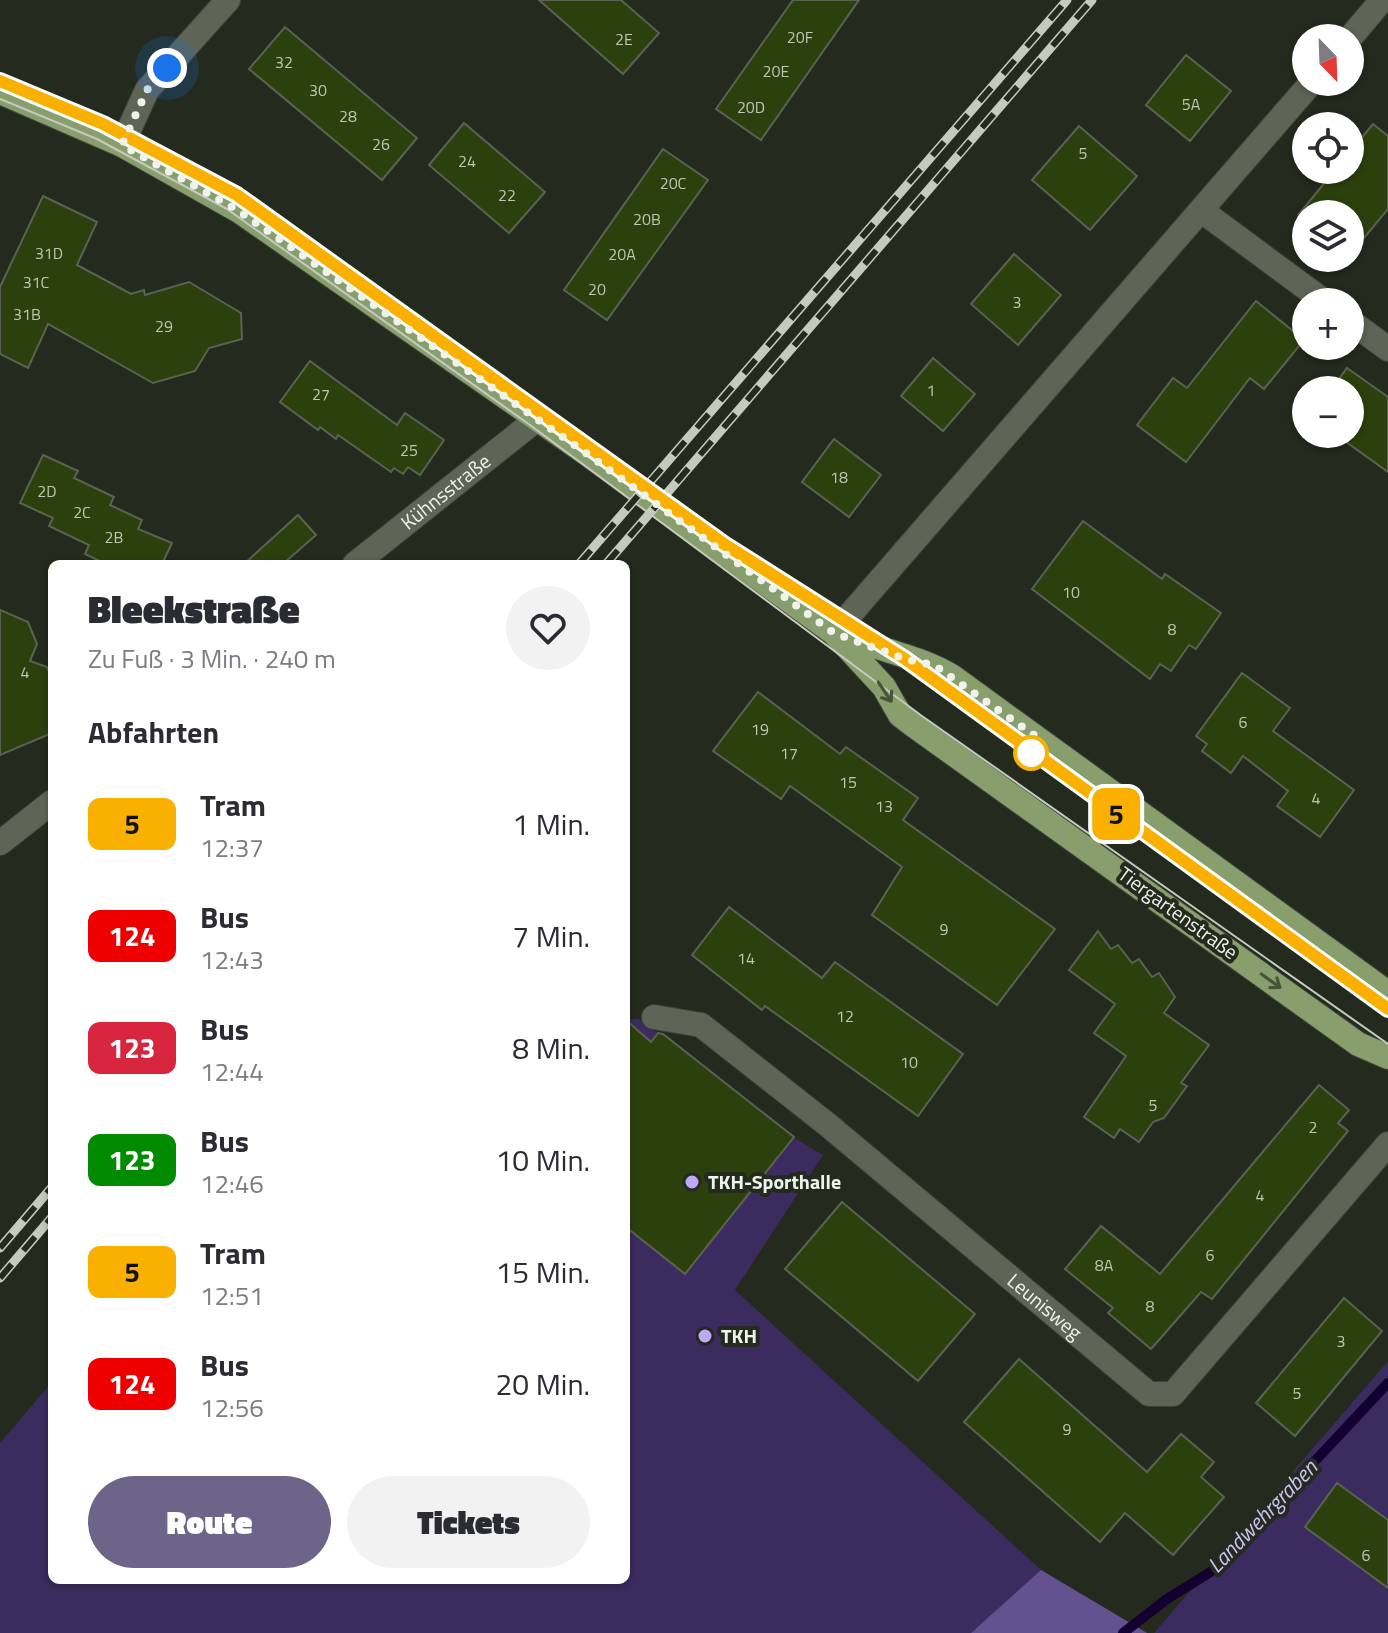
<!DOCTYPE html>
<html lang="de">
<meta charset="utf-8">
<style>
body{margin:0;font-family:"Titillium Web",sans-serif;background:#f2f2f3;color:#2b2b33;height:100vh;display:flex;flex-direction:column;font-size:30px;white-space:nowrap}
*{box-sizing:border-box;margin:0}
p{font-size:26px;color:#7c7c81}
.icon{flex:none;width:44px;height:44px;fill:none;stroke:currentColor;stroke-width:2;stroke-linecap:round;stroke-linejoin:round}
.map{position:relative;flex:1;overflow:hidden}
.panel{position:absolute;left:48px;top:560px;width:582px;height:1024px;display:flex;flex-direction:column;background:#fff;border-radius:12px;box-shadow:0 2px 6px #0004}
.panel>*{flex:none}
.badge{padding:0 16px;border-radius:12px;font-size:28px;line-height:52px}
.needle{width:52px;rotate:157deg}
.buttons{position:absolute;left:1292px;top:24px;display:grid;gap:16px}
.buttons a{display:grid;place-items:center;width:72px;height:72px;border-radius:50%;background:#fff;box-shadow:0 2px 6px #0004;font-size:40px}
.you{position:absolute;width:40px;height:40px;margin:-20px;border:6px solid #fff;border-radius:50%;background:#1a73e8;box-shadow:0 0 0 12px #1a73e833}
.map>.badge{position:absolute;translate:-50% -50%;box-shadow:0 0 0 4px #fff}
h2{padding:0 40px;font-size:30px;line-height:72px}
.round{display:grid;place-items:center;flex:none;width:84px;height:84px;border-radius:42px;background:#f2f2f3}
.head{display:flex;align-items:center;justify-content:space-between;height:136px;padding:0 40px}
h1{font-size:38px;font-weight:800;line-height:60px}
.primary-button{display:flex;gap:16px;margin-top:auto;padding:16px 40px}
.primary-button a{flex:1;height:92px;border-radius:48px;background:#6d648a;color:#fff;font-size:32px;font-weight:800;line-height:92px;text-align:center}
.primary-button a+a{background:#f2f2f3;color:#2b2b33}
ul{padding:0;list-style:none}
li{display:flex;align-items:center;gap:24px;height:112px;padding:0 40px}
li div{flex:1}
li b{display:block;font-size:30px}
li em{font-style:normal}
li .badge{min-width:88px;font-weight:700;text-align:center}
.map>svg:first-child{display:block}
</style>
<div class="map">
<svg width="1388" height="1633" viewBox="0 0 1388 1633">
<rect width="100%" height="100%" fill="#242a1d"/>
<g fill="#3b2b5e">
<path d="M639 1019 793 1137 823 1155 735 1290 1041 1570 1147 1633H0V1443L52 1382V1580H626V1020Z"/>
<path d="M1388 1361V1633H1154Z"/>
</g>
<path fill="#63528f" d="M1041 1570 1147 1633H971Z"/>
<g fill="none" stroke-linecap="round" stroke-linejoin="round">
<path stroke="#130031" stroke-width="10" d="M1123 1633 1167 1599 1212 1571 1388 1383"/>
</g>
<g fill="#2c400d" stroke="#5b6253" stroke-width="2">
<path d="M539 0H621L659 33 623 74Z"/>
<path d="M793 0H859L761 140 716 109Z"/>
<path d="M285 27 417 138 382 180 249 69Z"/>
<path d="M1186 55 1231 91 1190 141 1146 105Z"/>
<path d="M464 123 545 192 509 233 429 165Z"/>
<path d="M1373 124 1388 136V209L1350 255V214H1299L1335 170H1350V152Z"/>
<path d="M1079 126 1137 176 1090 230 1032 180Z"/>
<path d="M663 149 708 180 607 320 564 290Z"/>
<path d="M43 196 97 222 77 265 131 294 144 290 145 295 189 282 241 313 242 339 209 348 195 371 153 383 48 324 28 368 0 354V287Z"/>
<path d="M1014 254 1061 295 1018 345 971 304Z"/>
<path d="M1256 301 1304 340 1264 389 1250 378 1186 462 1137 425 1173 378 1187 388Z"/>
<path d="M933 358 975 394 943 431 901 396Z"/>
<path d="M310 361 397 425 405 413 444 440 420 475 408 467 403 474 394 468 391 472 338 435 336 439 320 427 318 430 280 402Z"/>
<path d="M1347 368 1388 397V472L1335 434H1350V390H1331Z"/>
<path d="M834 439 881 475 849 517 802 482Z"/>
<path d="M43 455 78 471 74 478 114 497 110 505 142 520 138 529 172 543 162 564H106L85 554 89 545 49 526 53 518 20 503Z"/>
<path d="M298 515 316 535 283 564H244Z"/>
<path d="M1083 521 1162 579 1165 574 1221 613 1196 649 1189 645 1171 671 1160 664 1150 679 1032 589Z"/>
<path d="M0 610 28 622 37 644 30 661 47 667 52 678V733L0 755Z"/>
<path d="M1242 673 1290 708 1273 731 1354 790 1320 837 1277 806 1288 791 1243 756 1231 773 1202 751 1207 744 1196 736Z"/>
<path d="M758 692 840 754 846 747 918 798 903 820 1055 929 997 1005 872 915 902 867 790 786 781 799 713 751Z"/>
<path d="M729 907 822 978 835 962 963 1054 918 1116 765 1006 762 1010 692 955Z"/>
<path d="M1098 931 1111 949 1118 945 1132 963 1139 959 1152 977 1159 973 1175 997 1164 1013 1209 1045 1181 1083 1187 1086 1164 1118 1153 1122 1139 1142 1120 1129 1114 1138 1084 1117 1126 1056 1094 1033 1115 1004 1069 970Z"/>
<path d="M626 1020 651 1042 658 1033 663 1034 794 1137 685 1274 626 1227Z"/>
<path d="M1319 1085 1349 1110 1338 1123 1348 1131 1212 1299 1201 1292 1151 1349 1108 1313 1113 1308 1065 1269 1101 1226 1160 1274Z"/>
<path d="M842 1202 975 1314 918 1381 785 1269Z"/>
<path d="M1344 1298 1382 1331 1295 1436 1256 1403Z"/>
<path d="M1019 1359 1147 1472 1181 1434 1214 1462 1201 1477 1224 1497 1173 1555 1125 1513 1100 1542 964 1422Z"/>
<path d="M1337 1483 1388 1520V1588L1305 1527Z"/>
</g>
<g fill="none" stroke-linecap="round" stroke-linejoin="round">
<g stroke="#3f4439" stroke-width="26">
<g id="minor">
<path d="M1350 38 1382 0"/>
<path d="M122 145 147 90 228 0"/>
<path d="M1202 211 1325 302"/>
<path d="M1350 321 1388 349"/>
<path id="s1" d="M355 564 537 419"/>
<path d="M834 633 1312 82"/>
<path d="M0 843 52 802"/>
<path id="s2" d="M654 1017 701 1025 828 1125 1149 1394H1173L1388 1144"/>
</g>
</g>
<g stroke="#3f4439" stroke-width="26">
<g id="major">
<path d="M0 92 122 145 239 211 593 458 834 633 884 687 900 715 913 725 1358 1044 1388 1057"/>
<path d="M840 635C875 648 923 658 953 677L1388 993"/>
</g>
</g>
<use href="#minor" stroke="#5e6557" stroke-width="24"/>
<use href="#major" stroke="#889f6d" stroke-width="24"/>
<g stroke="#c5c9c0" stroke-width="2">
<path d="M0 81 103 124 237 195 724 544 905 659 1388 1009"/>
<path d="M0 99 97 139 227 209 530 425 922 716 1388 1044"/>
</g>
<g stroke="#c5c9c0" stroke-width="9">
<g id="rail">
<path d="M579 564 1067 0"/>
<path d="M606 564 1092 0"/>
<path d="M0 1248 52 1187"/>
<path d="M0 1278 52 1217"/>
</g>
</g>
<use href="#rail" stroke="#242a1d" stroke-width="6" stroke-dasharray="18" stroke-linecap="butt"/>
</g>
<defs><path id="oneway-shaft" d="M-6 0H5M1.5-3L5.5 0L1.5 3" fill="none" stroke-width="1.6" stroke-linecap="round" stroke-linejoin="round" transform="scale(2)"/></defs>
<g stroke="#475339">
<use href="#oneway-shaft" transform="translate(885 692) rotate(56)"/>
<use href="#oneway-shaft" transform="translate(1271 981) rotate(36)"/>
</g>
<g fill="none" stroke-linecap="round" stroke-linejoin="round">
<g stroke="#fff" stroke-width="18">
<path id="line" d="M0 81 103 124 237 195 724 544 905 659 1388 1009"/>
</g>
<use href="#line" stroke="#f9b000" stroke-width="12"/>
<path stroke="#eff3eb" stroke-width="8" stroke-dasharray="0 14.4" d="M167 68 147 90 122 145 239 211 593 458 834 633 905 659 934 665 1041 740 1031 753"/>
</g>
<circle fill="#fff" stroke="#f9b000" stroke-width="4" cx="1031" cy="753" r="16"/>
<g fill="#bda9f5" stroke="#242a1d" stroke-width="3">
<circle cx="692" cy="1182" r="8"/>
<circle cx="705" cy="1336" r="8"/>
</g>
<g text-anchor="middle" stroke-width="8" stroke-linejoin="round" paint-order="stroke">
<g font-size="16" fill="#bec6b4">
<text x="800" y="43">20F</text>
<text x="624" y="45">2E</text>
<text x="284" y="68">32</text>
<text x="776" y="77">20E</text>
<text x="318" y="96">30</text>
<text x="1191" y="110">5A</text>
<text x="751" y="113">20D</text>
<text x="348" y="122">28</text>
<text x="381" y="150">26</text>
<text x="1083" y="159">5</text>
<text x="467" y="167">24</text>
<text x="673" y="189">20C</text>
<text x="507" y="201">22</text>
<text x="647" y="225">20B</text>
<text x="49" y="259">31D</text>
<text x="622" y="260">20A</text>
<text x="36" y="288">31C</text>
<text x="597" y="295">20</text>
<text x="1017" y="308">3</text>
<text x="27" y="320">31B</text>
<text x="164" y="332">29</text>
<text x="931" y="396">1</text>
<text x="321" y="400">27</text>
<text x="409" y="456">25</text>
<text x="839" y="483">18</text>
<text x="47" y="497">2D</text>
<text x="82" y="518">2C</text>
<text x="114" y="543">2B</text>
<text x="1071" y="598">10</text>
<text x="1172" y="635">8</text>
<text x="25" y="678">4</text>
<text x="1243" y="728">6</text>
<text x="760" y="735">19</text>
<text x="789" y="759">17</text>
<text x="848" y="788">15</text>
<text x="1316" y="804">4</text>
<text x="884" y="812">13</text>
<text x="944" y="935">9</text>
<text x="746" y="964">14</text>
<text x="845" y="1022">12</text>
<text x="909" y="1068">10</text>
<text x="1153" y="1111">5</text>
<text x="1313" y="1133">2</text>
<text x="1260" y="1201">4</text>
<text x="1210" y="1261">6</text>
<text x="1104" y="1271">8A</text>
<text x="1150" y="1312">8</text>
<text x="1341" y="1347">3</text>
<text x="1297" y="1399">5</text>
<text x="1067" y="1435">9</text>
<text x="1366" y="1561">6</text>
</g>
<g font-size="20" fill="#eff3eb" stroke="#242a1d">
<text dy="7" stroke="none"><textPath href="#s1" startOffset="116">Kühnsstraße</textPath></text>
<text transform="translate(1178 913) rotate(36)" y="7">Tiergartenstraße</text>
<text dy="7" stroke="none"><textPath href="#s2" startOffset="492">Leunisweg</textPath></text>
</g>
<g font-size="20" font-weight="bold" fill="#eff3eb" stroke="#242a1d" text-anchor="start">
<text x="708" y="1189">TKH-Sporthalle</text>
<text x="721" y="1343">TKH</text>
</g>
<g font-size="22" font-style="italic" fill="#cec1f8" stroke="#242a1d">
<text transform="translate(1262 1516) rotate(-46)" y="8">Landwehrgraben</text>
</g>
</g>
</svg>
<div class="buttons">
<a><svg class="needle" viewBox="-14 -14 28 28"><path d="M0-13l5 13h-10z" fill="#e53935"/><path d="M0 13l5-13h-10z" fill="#7c7c81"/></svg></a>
<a><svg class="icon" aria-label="locate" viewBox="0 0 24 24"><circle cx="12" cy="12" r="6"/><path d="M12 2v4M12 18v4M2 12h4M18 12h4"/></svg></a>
<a><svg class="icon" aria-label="layers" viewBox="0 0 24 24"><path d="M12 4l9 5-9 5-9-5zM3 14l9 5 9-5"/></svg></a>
<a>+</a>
<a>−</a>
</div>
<div class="you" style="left:167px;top:68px"></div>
<b class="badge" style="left:1116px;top:814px;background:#f9b000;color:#111">5</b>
<section class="panel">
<div class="head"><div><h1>Bleekstraße</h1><p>Zu Fuß · 3 Min. · 240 m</p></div><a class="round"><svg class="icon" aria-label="heart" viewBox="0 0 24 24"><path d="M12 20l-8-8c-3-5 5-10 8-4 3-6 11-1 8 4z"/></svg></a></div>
<h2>Abfahrten</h2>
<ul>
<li><span class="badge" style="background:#f9b000;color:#111">5</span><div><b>Tram</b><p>12:37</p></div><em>1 Min.</em></li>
<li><span class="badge" style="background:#e00;color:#fff">124</span><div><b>Bus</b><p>12:43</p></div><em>7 Min.</em></li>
<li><span class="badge" style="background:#d7263d;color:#fff">123</span><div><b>Bus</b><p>12:44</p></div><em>8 Min.</em></li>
<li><span class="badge" style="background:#008b00;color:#fff">123</span><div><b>Bus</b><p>12:46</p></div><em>10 Min.</em></li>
<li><span class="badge" style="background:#f9b000;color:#111">5</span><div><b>Tram</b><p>12:51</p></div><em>15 Min.</em></li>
<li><span class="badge" style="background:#e00;color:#fff">124</span><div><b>Bus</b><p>12:56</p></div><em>20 Min.</em></li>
</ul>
<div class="primary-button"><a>Route</a><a>Tickets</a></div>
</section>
</div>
